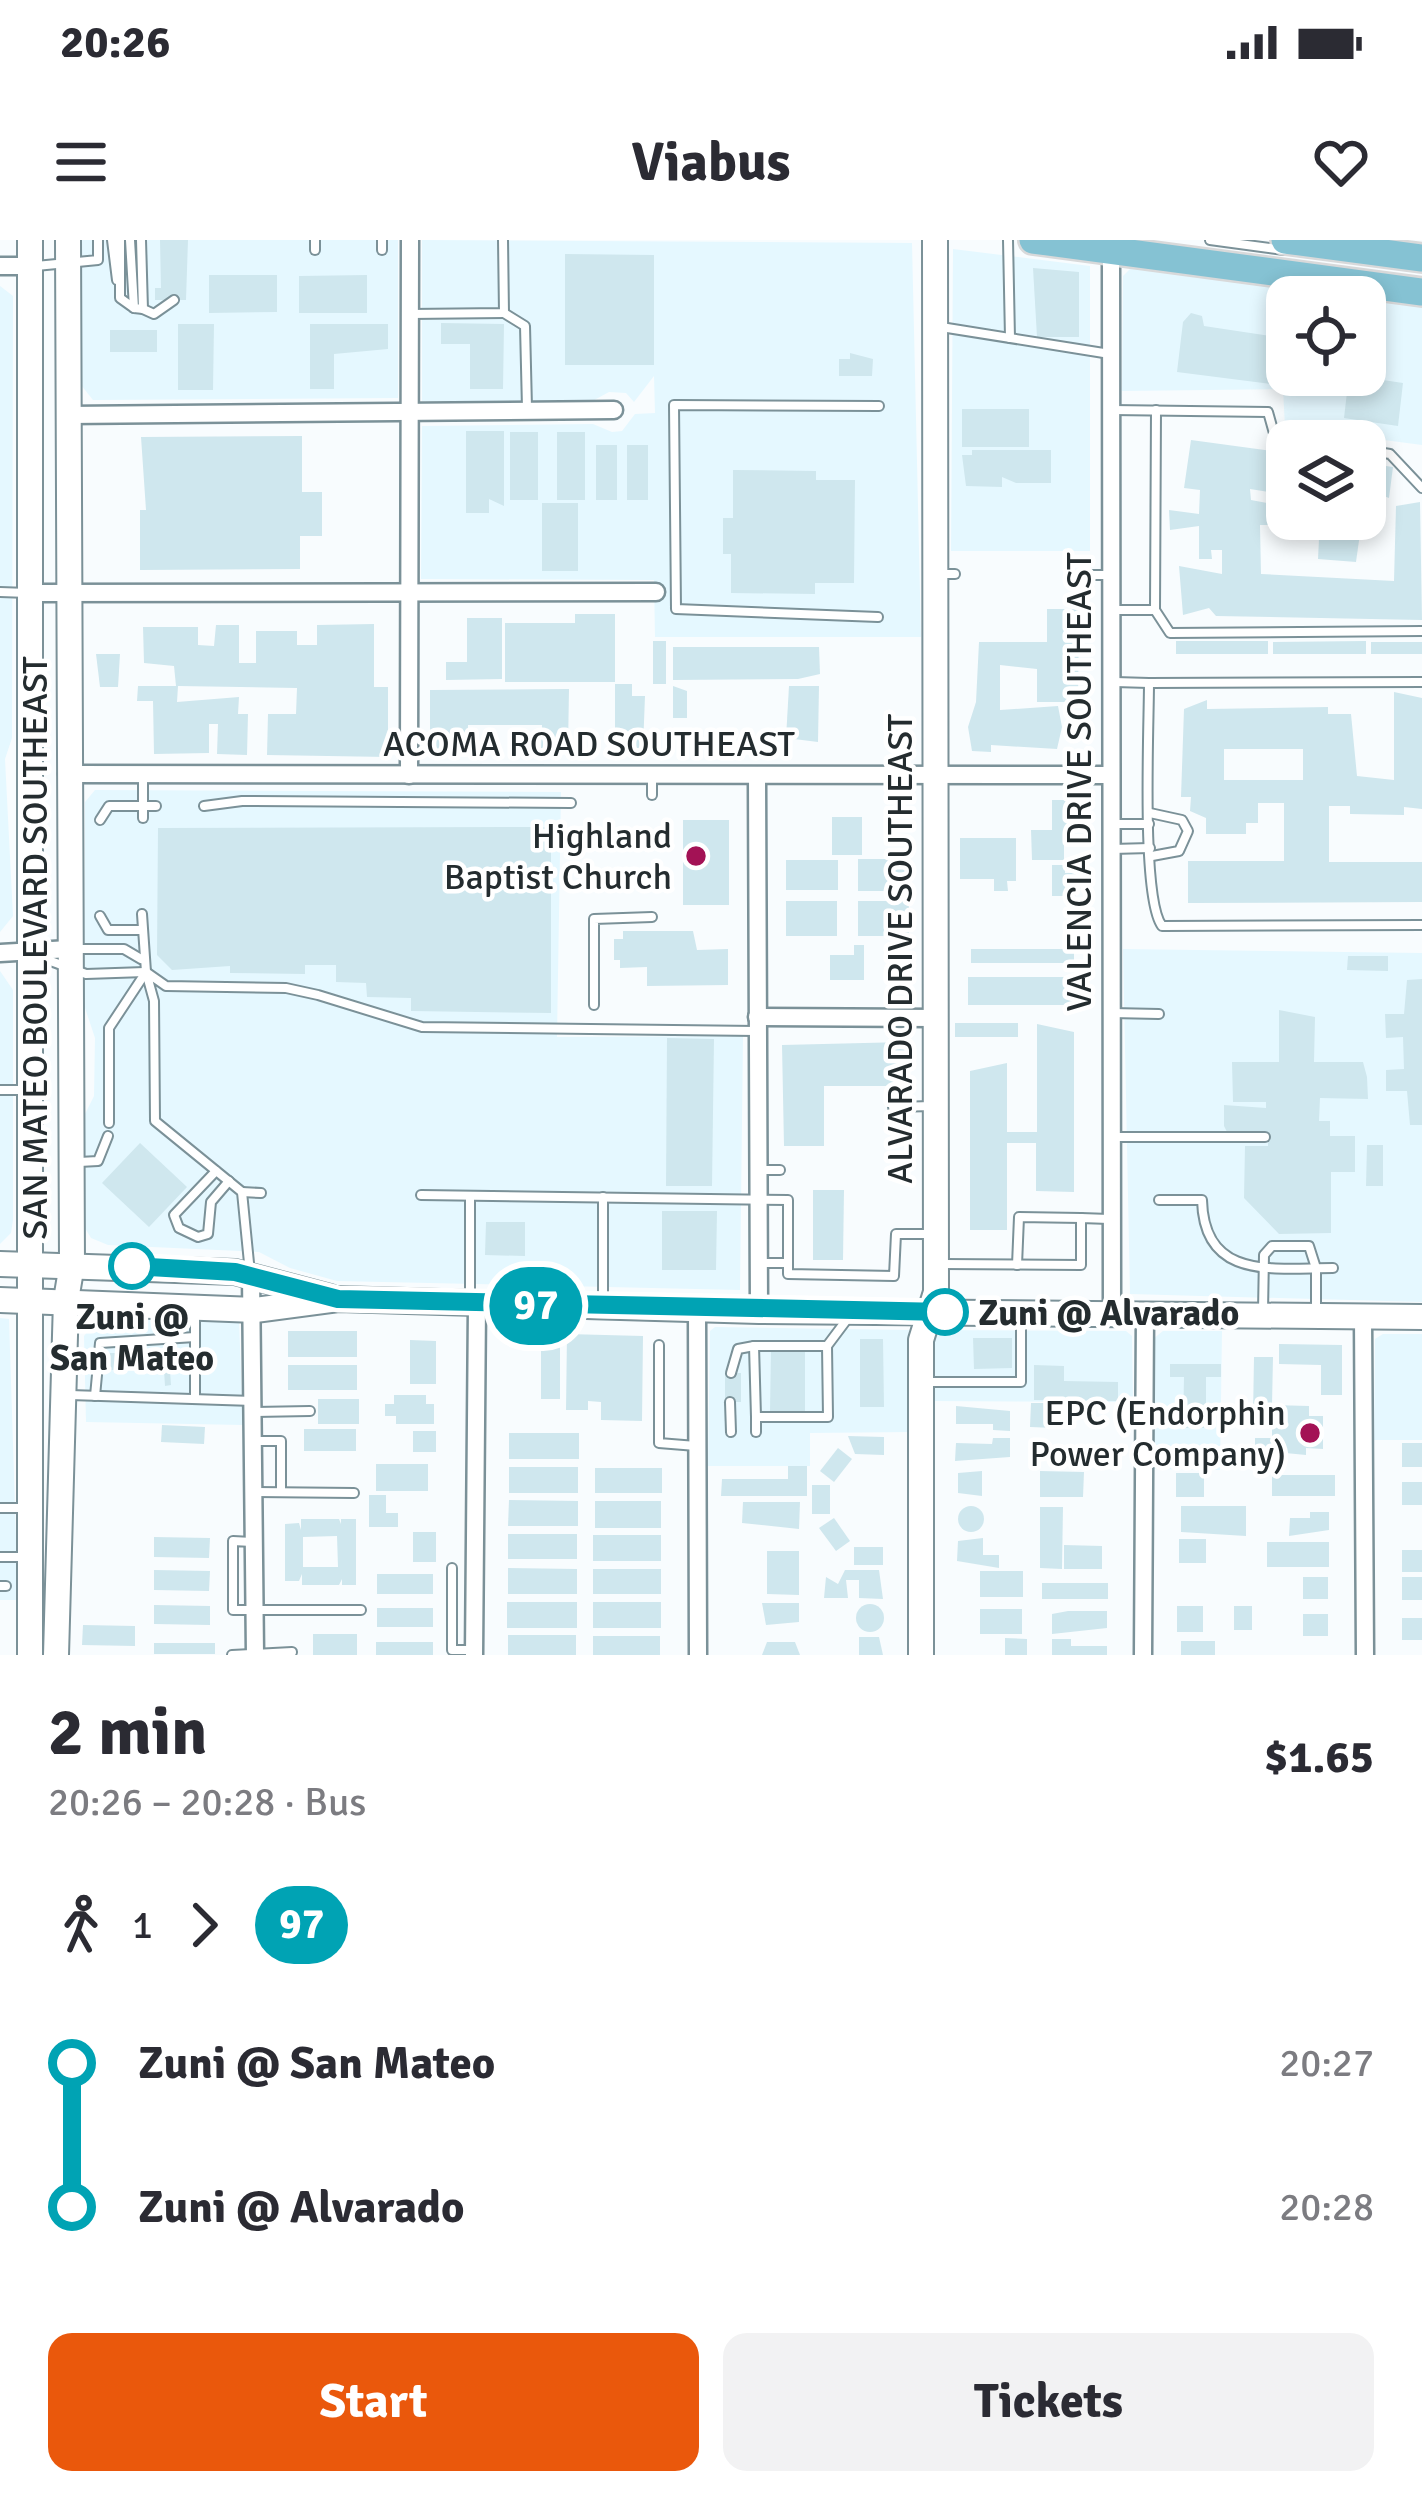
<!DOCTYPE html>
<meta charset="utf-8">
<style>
body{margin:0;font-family:Signika,sans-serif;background:#f2f2f3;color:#2b2b33;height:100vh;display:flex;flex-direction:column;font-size:45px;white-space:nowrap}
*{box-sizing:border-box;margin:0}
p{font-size:39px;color:#7c7c81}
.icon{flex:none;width:66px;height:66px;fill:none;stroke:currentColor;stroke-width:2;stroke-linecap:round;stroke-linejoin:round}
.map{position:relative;height:1415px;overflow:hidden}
.details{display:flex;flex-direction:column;background:#fff;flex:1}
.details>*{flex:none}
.badge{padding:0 24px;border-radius:39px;font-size:42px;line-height:78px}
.fabs{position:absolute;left:1266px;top:36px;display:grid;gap:24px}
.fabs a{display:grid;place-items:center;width:120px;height:120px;border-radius:24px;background:#fff;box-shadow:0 6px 18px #0003;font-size:60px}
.map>.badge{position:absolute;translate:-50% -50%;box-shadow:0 0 0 6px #fff}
.legs{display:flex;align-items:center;gap:18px;height:132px;padding:0 48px;font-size:39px}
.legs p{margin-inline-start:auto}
.summary{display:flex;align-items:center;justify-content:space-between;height:204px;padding:0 48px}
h1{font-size:66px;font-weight:800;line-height:90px}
.button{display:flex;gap:24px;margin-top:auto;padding:24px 48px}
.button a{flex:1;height:138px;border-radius:24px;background:#ea580c;color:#fff;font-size:48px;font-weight:800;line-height:138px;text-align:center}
.button a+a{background:#f2f2f3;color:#2b2b33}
ul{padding:0 48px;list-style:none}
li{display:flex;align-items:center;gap:42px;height:144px;font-size:45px}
li i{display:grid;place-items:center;width:18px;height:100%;margin:0 15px;background:currentColor}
li i::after{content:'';width:30px;height:30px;margin:-15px;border:9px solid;border-radius:50%;background:#fff}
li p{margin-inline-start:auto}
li:first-child i{background:linear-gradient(#0000 50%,currentColor 0)}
li:last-child i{background:linear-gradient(currentColor 50%,#0000 0)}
.status{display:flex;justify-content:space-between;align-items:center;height:84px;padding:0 60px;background:#fff;direction:ltr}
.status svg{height:33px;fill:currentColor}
header{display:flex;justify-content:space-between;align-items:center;height:156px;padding:0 48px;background:#fff;font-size:54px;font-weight:800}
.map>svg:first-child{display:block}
</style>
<div class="status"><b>20:26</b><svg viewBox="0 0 49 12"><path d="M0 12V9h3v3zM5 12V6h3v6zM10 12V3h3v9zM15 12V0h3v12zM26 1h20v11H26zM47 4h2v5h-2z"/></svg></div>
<header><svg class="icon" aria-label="menu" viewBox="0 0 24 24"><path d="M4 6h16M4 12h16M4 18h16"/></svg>Viabus<svg class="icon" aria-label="heart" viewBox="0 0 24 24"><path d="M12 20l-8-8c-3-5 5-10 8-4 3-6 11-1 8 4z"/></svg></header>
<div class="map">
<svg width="1422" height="1415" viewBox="0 0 1422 1415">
<rect width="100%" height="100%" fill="#f8fcfe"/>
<g fill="#e5f8ff" fill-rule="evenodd">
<path d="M82 0H398V158L93 160 81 145Z"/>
<path d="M422 0 912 3 921 397H655L654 340 421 339 422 186 593 184 612 192 622 191 635 174 655 173 654 136 634 162 626 153 609 152 587 164 422 161Z"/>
<path d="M953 9 1090 26V311H951Z"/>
<path d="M1135 24 1422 62V205L1285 187 1283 149 1122 151 1123 36ZM1287 57H1365V135H1287Z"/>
<path d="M0 46 13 56 12 498 5 519 13 676 0 692Z"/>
<path d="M95 550 561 552 557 797 743 796 740 1050 337 1041 290 1028 259 1012 108 1005 91 998 85 988 84 876 94 856 95 798 84 765 85 562Z"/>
<path d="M1123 709 1422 713V1062L1130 1054Z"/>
<path d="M0 731 13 750V980L11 993 0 1004Z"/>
<path d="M0 1078 9 1079 18 1360H0Z"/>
<path d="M99 1078 239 1080 243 1185 86 1182 84 1096Z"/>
<path d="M715 1087 909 1090 910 1192 810 1193V1226H708L710 1091Z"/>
<path d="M934 1090 1126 1091 1132 1096 1133 1162 930 1161Z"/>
<path d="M1163 1091H1222L1220 1230 1152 1229 1153 1099Z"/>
<path d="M1383 1094H1422V1200H1374L1375 1099Z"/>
</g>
<g fill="#cfe7ee" fill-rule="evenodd">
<path d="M160 0H188L186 60H155V48H161Z"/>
<path d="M565 14 654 15V125H565Z"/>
<path d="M1033 28 1079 32V97H1037Z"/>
<path d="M209 35H277V72L209 73Z"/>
<path d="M367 35V73H299V36Z"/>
<path d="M1191 73 1202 76 1204 86 1277 97 1271 144 1177 132 1183 82Z"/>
<path d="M441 83 504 84 503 149H470V104H441Z"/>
<path d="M178 84H214L213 150H178Z"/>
<path d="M310 84H388V109L334 114V149H310Z"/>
<rect x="110" y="90" width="47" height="22"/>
<path d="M850 113 873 119 872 136H839V119H850Z"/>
<path d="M1349 135 1403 143 1398 186 1344 178Z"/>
<rect x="962" y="169" width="67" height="38"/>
<path d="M466 191H504V266L489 259V273H466Z"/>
<rect x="510" y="192" width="28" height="68"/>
<rect x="557" y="192" width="28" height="68"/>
<path d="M302 196V252H322V296H300V329L140 330V270H146L141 197Z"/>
<path d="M1191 200 1287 213V255L1250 249 1251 260 1267 263V274H1272V285H1260L1261 334 1394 341 1396 266 1420 262 1422 380 1216 376 1209 368 1183 375 1179 326 1222 334V310H1211L1212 319H1199V286L1170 290 1169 270 1199 274 1200 250 1184 248Z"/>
<rect x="596" y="205" width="21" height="55"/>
<rect x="627" y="205" width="21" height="55"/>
<path d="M972 210H1051V243H1016L1002 237V247L966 246 962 215H972Z"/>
<path d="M1365 223 1393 227 1389 258 1365 249Z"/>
<path d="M733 230 816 231V240H855L854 343H815V354L731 353V314H723V278H733Z"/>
<rect x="542" y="263" width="36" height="68"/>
<path d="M1320 279H1362L1356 322 1318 319Z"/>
<path d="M1047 369H1079L1078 462H1037V429L1000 425V470L1058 466 1062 487 1057 509 991 505V512L972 511 968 487 976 462 979 402H1047Z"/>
<path d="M575 374H615V442H505V383H575Z"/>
<path d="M467 378H502V439L446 440V422H467Z"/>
<path d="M374 384V447H388V517L267 515 268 474H296L297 448 178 446 177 462 239 457 238 474H248L247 515 217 514 218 484H209V513L154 514 153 461H137L138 446H176L174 426 144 423 143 387H198V405L214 406 216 385H239V423H256V391H297V405H317V385Z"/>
<rect x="653" y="401" width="13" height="43"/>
<rect x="1176" y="401" width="92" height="13"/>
<path d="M1366 401V414H1273V402Z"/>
<rect x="1371" y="402" width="51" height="12"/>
<path d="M673 407H819L820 434 798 439 673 440Z"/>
<path d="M96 414H120L118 447H100Z"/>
<path d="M615 444H632V456H645L643 508H615Z"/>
<path d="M673 446 687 451V478H673Z"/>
<path d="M789 446H819L818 502 786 498Z"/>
<path d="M569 449 568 508H541L542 485H468L467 515H430V450Z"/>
<path d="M1394 452 1422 458V569L1404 567V575L1350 574V566H1329V622H1422V662L1188 663V621H1284V563H1258V583H1246V594H1206V578L1190 571 1191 557H1181L1184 469 1207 460V469L1328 467V474H1351L1357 536 1394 540ZM1224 509H1303V540H1224Z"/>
<path d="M1052 560H1080V589H1064V620H1032L1031 590H1052Z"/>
<rect x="832" y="577" width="30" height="38"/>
<rect x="683" y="580" width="46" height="85"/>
<path d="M551 587V773L411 771V758L367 757 366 743 336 742V725H305V734L230 733V726L172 730 157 715 158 588Z"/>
<path d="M960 598H1016V641H1007L1008 651H994V639H960Z"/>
<rect x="858" y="619" width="51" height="32"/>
<rect x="786" y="620" width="52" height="30"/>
<path d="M1052 625H1065V633H1076V656H1052Z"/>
<rect x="786" y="661" width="51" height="35"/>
<rect x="858" y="661" width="51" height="35"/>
<path d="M623 691H693L697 710 728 709V745L647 746V727L620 728V720H614V699H623Z"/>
<path d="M854 705H864V740H830V715H854Z"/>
<rect x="971" y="709" width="103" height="14"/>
<path d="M1348 716H1388V731L1347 730Z"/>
<rect x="968" y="737" width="109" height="28"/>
<path d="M1422 739V885H1410L1407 851H1386V830L1404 829 1403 797 1386 798 1385 774H1404L1407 740Z"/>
<path d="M1279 770 1315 777 1314 822H1363L1367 837 1368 859 1320 858 1319 881H1330V896H1355V932H1331V993L1279 994 1244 958 1245 906H1268V894H1228L1224 886V865L1266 868V862H1233L1232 822H1279Z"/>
<rect x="955" y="783" width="63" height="14"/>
<path d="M1037 784 1074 792V952L1036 951V903H1007V990H970V831L1007 823V892H1037Z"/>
<path d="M667 798 714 799 712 946H666Z"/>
<path d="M905 802 904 846H824V906H784L782 805Z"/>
<path d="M140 903 187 947 149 987 102 943Z"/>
<path d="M1367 905H1383V946H1366Z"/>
<path d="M813 950H844L843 1020H813Z"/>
<path d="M662 971H717L716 1030H662Z"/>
<path d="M486 982H525V1016L485 1015Z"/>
<rect x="288" y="1091" width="69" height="26"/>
<path d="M567 1094 643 1096 642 1181 601 1180V1162L588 1161V1170H566Z"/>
<path d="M973 1098H1012V1128L974 1129Z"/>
<path d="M860 1099H883L884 1167H860Z"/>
<path d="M410 1100 436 1101V1144H410Z"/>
<path d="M1279 1104 1342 1105V1155H1321V1125L1279 1124Z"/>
<rect x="541" y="1106" width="19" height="53"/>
<path d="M771 1109H805V1171H770Z"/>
<path d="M108 1113H211V1131H170L171 1145 165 1146 164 1130H108Z"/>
<path d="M1254 1117H1273L1272 1165 1309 1166V1176H1323V1209L1306 1208V1215L1255 1210V1198H1272V1176H1253Z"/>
<path d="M1170 1124H1221V1137H1206V1188H1183L1184 1137H1170Z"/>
<rect x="288" y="1125" width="69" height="25"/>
<path d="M1034 1125 1064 1126V1141L1118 1142V1161L1034 1160Z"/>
<rect x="725" y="1133" width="16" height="29"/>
<path d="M394 1155H426V1164H434V1184H396V1176H385V1164H394Z"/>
<rect x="318" y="1159" width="41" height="25"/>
<path d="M1031 1163H1047V1173L1055 1174V1188L1030 1187Z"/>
<path d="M956 1166 1010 1171V1191L993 1190V1184H956Z"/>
<path d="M162 1185 205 1187 204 1204 161 1202Z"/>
<rect x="304" y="1189" width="52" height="22"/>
<rect x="413" y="1191" width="23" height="21"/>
<rect x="509" y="1193" width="70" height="26"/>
<path d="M848 1196 884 1197V1215L855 1214Z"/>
<path d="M993 1198H1010V1217L955 1221 956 1203 992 1204Z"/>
<rect x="1402" y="1203" width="20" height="24"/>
<path d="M838 1208 852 1219 834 1242 820 1231Z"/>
<rect x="376" y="1224" width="52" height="27"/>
<path d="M788 1226H807V1256H721L722 1239H788Z"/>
<rect x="509" y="1227" width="69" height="26"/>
<rect x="595" y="1228" width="67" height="25"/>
<path d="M982 1231V1256L958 1253V1233Z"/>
<path d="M1040 1231 1084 1232 1083 1257H1040Z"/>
<rect x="1176" y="1233" width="28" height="24"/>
<rect x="1272" y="1235" width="63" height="21"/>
<rect x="1402" y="1242" width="20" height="23"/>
<rect x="812" y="1245" width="18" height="29"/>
<path d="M369 1255H386V1273H398V1287H369Z"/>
<path d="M509 1260 578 1261V1286H508Z"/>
<rect x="595" y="1261" width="66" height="27"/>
<path d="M743 1262H800L799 1289 742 1283Z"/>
<circle cx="971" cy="1279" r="13"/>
<path d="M1181 1266H1246V1296L1181 1292Z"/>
<path d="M1040 1267H1063L1062 1329 1040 1328Z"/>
<path d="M1310 1272H1329V1290L1289 1296 1290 1278H1310Z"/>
<path d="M834 1278 850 1301 836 1311 819 1288Z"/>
<path d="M301 1279H339L341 1284V1279H356V1345H342V1339L339 1345H302V1334L299 1341H285V1284L299 1283 301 1290ZM337 1296 338 1327H303V1297Z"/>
<rect x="413" y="1292" width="23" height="30"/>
<rect x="508" y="1294" width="69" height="25"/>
<rect x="593" y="1295" width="68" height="26"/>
<path d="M154 1297 210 1298 209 1318 154 1317Z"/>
<path d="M983 1298V1315H999V1328L957 1321 958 1301Z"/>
<rect x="1179" y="1299" width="27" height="24"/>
<rect x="1267" y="1302" width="62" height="25"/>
<path d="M1064 1305 1102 1306V1329H1064Z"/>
<rect x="854" y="1307" width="29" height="18"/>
<rect x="1402" y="1310" width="20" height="22"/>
<path d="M767 1311H799V1355L767 1354Z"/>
<path d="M508 1328 577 1329V1354H508Z"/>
<rect x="593" y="1329" width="68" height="25"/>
<path d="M154 1330 210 1331 209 1351 154 1350Z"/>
<path d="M845 1330H879L883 1359 859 1358V1340H846L848 1358H824L826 1337 838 1344Z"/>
<rect x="980" y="1331" width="43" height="26"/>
<rect x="377" y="1334" width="56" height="20"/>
<rect x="1303" y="1337" width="25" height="22"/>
<rect x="1402" y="1337" width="20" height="23"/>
<rect x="1042" y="1343" width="66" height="16"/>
<rect x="507" y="1362" width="70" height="26"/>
<rect x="593" y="1362" width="68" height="26"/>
<path d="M762 1363H799V1382L766 1385Z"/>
<circle cx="870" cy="1378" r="14"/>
<path d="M154 1365 210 1366V1385L154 1384Z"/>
<rect x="1177" y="1366" width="26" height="26"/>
<rect x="1234" y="1366" width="18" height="24"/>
<rect x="377" y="1368" width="56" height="19"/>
<rect x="980" y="1369" width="42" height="25"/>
<path d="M1068 1371H1107V1388L1052 1394V1374Z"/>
<rect x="1303" y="1374" width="25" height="22"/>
<rect x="1402" y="1378" width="20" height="22"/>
<path d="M83 1385 135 1386V1406L82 1405Z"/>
<rect x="313" y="1394" width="44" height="21"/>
<rect x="508" y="1395" width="68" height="20"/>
<rect x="593" y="1396" width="67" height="19"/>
<path d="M859 1397H879L883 1415H859Z"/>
<path d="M1005 1398 1027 1399V1415H1005Z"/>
<path d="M1052 1399H1071V1406H1107V1415H1052Z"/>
<rect x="1181" y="1401" width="34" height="14"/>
<rect x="376" y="1402" width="57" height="13"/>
<path d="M767 1402H795L800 1415H762Z"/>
<rect x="154" y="1403" width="61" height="11"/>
</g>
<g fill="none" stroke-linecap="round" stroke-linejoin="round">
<g stroke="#7b9198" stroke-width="12">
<g id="lane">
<path d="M112 0 117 40"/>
<path d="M120 0V58L134 68"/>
<path d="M130 0 134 68 143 69"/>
<path d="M141 0 143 69 154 74 174 60"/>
<path d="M315 0V10"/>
<path d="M1008 0 1010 98"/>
<path d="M1210 0 1284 10"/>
<path d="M382 10V0"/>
<path d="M36 26 98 20V0"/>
<path d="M504 73 525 86 527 168"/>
<path d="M410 74 504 73 503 0"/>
<path d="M941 87 1110 114"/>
<path d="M1112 170 1268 172 1275 197 1303 201"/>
<path d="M1365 210 1390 214 1422 248"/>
<path d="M937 334H955"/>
<path d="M1085 335H1109"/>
<path d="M0 352 28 353"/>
<path d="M1112 370H1155L1170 393 1422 391"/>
<path d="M1155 370 1156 170"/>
<path d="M878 377 676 369 674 165 879 166"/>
<path d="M1115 442 1149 443"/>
<path d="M1422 442 1149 443C1149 487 1141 658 1162 686L1422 685"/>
<path d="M652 555V538"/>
<path d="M204 566 242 561 571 563"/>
<path d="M1150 573 1182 580 1188 591 1179 611 1152 616"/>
<path d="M143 578V538"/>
<path d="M100 580 109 566H156"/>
<path d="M1115 584H1149"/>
<path d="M1112 609 1150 608"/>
<path d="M100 676 108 690H142"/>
<path d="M74 709H124L141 719"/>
<path d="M37 716 86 734 145 732"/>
<path d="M594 765V679L652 677"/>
<path d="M1112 773 1159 774"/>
<path d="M0 850H28"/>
<path d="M893 867 933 866"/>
<path d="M109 883V788L146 732 142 674"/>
<path d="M1113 897H1265"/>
<path d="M79 922 98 921 108 896"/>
<path d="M758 930H780"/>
<path d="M216 931 174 975 179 988 198 997 208 994 211 962 229 941"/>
<path d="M242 952 261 953"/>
<path d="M421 955 788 960V1034L894 1036 896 994H929"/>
<path d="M603 957V1060"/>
<path d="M1159 960H1202C1204 1041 1274 1028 1333 1028"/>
<path d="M760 1023H788"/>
<path d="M943 1024 1081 1025V978L1109 979"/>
<path d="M1017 1025 1019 977 1081 978"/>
<path d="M250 1033 242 952 155 881 154 761 146 732 166 746 286 748 318 755 422 787 756 791"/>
<path d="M470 1057V956"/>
<path d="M1263 1071 1264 1015 1272 1006H1309L1316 1028V1069"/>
<path d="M659 1105V1203L696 1206"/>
<path d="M754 1106H827L828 1177H756Z"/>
<path d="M827 1106 848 1078"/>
<path d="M731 1133 738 1109 754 1106"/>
<path d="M928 1142H1021V1075"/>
<path d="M70 1155 253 1161"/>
<path d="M95 1156 100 1103 195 1097"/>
<path d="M195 1159V1074"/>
<path d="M730 1162 731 1192"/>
<path d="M255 1172 310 1171"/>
<path d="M756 1192V1177"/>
<path d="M256 1201H281V1252"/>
<path d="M256 1252 354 1253"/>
<path d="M0 1268H23"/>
<path d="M252 1302 233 1301V1370H361"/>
<path d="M0 1317H28"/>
<path d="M452 1328V1410H473"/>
<path d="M0 1346H6"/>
<path d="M232 1415 292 1412"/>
</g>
</g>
<g stroke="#7b9198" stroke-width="21">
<g id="street">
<path d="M1111 11 1112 1073"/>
<path d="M0 26H30"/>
<path d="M68 175 614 170"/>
<path d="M30 353 656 352"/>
<path d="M67 534 1110 535"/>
<path d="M409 535 410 0"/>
<path d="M757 537 759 1071"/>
<path d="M0 713 69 709"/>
<path d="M757 777 935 778"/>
<path d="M251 1035 255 1415"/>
<path d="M697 1069 698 1415"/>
<path d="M1363 1077 1365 1415"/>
<path d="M474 1415 477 1065"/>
<path d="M1143 1415 1145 1074"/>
</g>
</g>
<g stroke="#7b9198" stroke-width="28">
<g id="secondary">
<path d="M0 1024 235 1032 330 1057"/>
<path d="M0 1060 255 1070 338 1059 759 1071 1422 1077"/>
<path d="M30 1415V0"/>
<path d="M56 1415 66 1060 72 1024 68 0"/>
<path d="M921 1415V1100L936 1052 935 0"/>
</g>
</g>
<g stroke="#d8d9da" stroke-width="32">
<g id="primary">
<path d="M1033 0 1422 52"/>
<path d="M1285 0 1422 18"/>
</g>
</g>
<use href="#lane" stroke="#fff" stroke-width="8"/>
<use href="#street" stroke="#fff" stroke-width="16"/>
<use href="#secondary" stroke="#fff" stroke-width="24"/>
<use href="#primary" stroke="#85c2d3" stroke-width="27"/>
</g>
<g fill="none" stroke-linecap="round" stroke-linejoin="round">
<g stroke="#fff" stroke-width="27">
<path id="line-1" d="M132 1026 235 1032 338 1059 945 1072"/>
</g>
<use href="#line-1" stroke="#00a3b4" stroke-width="18"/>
</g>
<g fill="#a31255" stroke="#fff" stroke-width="4.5">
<circle cx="696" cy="616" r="12"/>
<circle cx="1310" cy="1193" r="12"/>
</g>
<g fill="#fff" stroke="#00a3b4" stroke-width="6">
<circle cx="132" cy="1026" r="21"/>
<circle cx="945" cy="1072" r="21"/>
</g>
<g text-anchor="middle" stroke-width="9" stroke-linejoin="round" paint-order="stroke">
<g font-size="36" fill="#242c2f" stroke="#fff">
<text x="589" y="516">ACOMA ROAD SOUTHEAST</text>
<text transform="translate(1078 542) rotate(-90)" y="13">VALENCIA DRIVE SOUTHEAST</text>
<text transform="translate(34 708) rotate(-90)" y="13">SAN MATEO BOULEVARD SOUTHEAST</text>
<text transform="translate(899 709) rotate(-90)" y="13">ALVARADO DRIVE SOUTHEAST</text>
</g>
<g font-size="36" fill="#242c2f" stroke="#fff" text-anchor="end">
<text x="672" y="608">Highland<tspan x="672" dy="41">Baptist Church</tspan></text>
<text x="1286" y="1185">EPC (Endorphin<tspan x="1286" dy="41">Power Company)</tspan></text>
</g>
<g font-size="36" font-weight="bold" fill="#242c2f" stroke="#fff" text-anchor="start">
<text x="978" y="1085">Zuni @ Alvarado</text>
<text x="132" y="1089" text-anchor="middle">Zuni @<tspan x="132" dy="41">San Mateo</tspan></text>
</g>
</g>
</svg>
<div class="fabs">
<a><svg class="icon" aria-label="locate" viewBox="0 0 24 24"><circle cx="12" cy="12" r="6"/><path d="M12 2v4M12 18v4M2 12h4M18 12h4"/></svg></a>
<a><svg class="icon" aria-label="layers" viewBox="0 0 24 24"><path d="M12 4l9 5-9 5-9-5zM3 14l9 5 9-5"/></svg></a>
</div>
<b class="badge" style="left:536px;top:1066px;background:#00a3b4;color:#fff">97</b>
</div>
<section class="details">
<div class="summary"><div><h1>2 min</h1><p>20:26 – 20:28 · Bus</p></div><b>$1.65</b></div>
<div class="legs"><svg class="icon" aria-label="walk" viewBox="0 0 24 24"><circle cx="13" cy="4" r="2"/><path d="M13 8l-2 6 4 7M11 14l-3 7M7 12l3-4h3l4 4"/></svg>1<svg class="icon" aria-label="forward" viewBox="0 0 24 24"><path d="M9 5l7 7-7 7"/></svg><b class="badge" style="background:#00a3b4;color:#fff">97</b></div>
<ul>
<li><i style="color:#00a3b4"></i><b>Zuni @ San Mateo</b><p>20:27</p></li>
<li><i style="color:#00a3b4"></i><b>Zuni @ Alvarado</b><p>20:28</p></li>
</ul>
<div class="button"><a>Start</a><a>Tickets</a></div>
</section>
